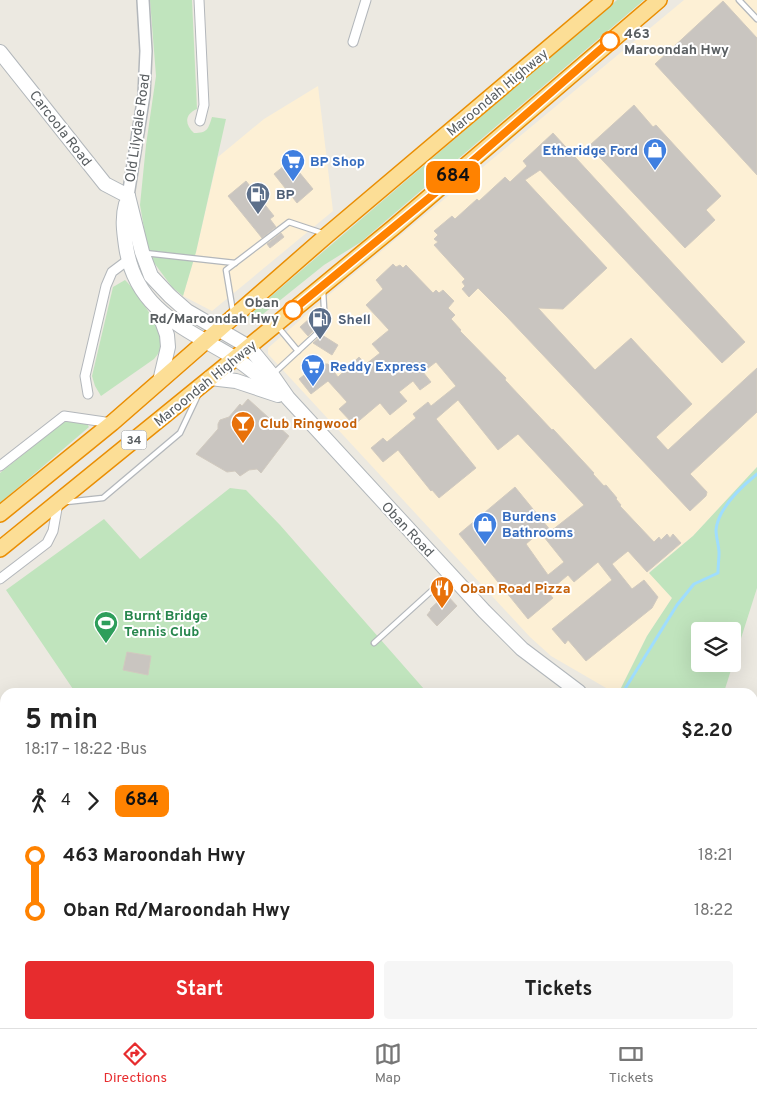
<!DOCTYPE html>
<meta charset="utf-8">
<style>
body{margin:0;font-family:Overpass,sans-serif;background:#f6f6f6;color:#222;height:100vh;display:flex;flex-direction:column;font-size:19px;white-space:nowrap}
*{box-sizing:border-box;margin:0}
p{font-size:16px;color:#767676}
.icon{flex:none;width:28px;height:28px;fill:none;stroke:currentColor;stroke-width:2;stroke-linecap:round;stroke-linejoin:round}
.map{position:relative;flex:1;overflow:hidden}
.sheet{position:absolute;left:0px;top:688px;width:758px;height:341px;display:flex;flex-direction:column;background:#fff;border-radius:15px 15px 0 0;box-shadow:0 5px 20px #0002}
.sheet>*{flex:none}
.badge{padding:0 10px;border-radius:8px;font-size:18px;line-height:32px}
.controls{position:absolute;left:691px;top:622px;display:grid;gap:10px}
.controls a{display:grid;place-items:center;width:50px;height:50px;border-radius:5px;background:#fff;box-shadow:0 5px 20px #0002;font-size:25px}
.map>.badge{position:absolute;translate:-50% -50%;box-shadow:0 0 0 2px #fff}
.legs{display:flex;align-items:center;gap:8px;height:55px;padding:0 25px;font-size:16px}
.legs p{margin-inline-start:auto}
.overview{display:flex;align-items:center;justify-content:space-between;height:85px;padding:0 25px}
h1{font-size:28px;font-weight:700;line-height:38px}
.primary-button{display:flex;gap:10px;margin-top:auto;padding:10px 25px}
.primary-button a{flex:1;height:58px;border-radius:5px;background:#e72c2e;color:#fff;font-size:20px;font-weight:700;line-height:58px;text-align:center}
.primary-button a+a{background:#f6f6f6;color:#222}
ul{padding:0 25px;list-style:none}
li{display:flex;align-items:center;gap:18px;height:55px;font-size:19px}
li i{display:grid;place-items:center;width:8px;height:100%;margin:0 6px;background:currentColor}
li i::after{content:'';width:12px;height:12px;margin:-6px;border:4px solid;border-radius:50%;background:#fff}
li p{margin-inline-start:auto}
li:first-child i{background:linear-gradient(#0000 50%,currentColor 0)}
li:last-child i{background:linear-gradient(currentColor 50%,#0000 0)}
.tab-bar{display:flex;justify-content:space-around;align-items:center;height:70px;border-top:1px solid #e0e0e0;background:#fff;font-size:14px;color:#767676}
.tab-bar a{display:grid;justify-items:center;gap:2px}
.tab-bar .on{color:#e72c2e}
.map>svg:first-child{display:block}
</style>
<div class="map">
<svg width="757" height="1028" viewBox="0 0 757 1028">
<rect width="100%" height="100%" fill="#ece9e1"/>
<g fill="#fdf0d5">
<path d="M684 0H757V467L693 536 649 572 672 598 647 636 619 692H613L551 656 530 637 268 354V348L331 293Z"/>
<path d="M318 86 333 211 212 311 183 296 196 252 218 157 264 119Z"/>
</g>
<g fill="#c0e4bd" fill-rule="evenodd">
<path d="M150 0H192L197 109C185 114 184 124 194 133 208 133 208 129 212 117L226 119 196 252 183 296 172 287 152 260 147 246 140 205 146 145 156 76Z"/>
<path d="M617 0H644L361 242 324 265 253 322 248 316Z"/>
<path d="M125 280C135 289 161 328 162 341 162 348 159 353 154 359L101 396 95 386 92 376 113 287Z"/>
<path d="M69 420 87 424 89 427 0 503V473L64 422Z"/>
<path d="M757 467V588L724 692H619L647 636 672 598 649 573 693 536ZM700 631H732V664H700Z"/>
<path d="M230 488 246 490 280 525 424 689 420 692H75L6 590 104 519 140 559Z"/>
<path d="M13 1024H70L69 1028H11Z"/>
<path d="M289 1024H349L348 1028H289Z"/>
</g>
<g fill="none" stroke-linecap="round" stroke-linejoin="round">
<g stroke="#9fddfe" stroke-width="3">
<path d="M623 692 677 605 694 584 718 573C718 566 719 559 719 553 719 545 716 538 716 530 718 508 741 487 757 474"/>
<path d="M48 1028 50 1024"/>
</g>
</g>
<g fill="#c9c5c0" stroke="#d1cabf" fill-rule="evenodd">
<path d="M723 1 757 38V175L655 64Z"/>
<path d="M634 105 653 127 656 125 721 196 706 210 715 220 685 248 589 146Z"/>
<path d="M553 133 745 342 722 363 540 170 525 180 607 268 563 309 538 308 595 370 631 338 692 404 656 437 668 450 757 368V412L690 474 707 492 706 496 690 511 507 317 478 288 469 297 462 289 465 286 462 282 465 279 434 245 438 242 434 239 438 235 434 231 452 216 455 219 477 199 479 201 505 177 510 182 527 166 523 161Z"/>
<path d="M290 161 313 189 297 203 274 174Z"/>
<path d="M246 181 274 216 270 219 276 227 262 238 228 196Z"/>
<path d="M281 233 284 237 270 248 267 244Z"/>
<path d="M393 264 396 267 400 265 403 268 406 265 433 293 436 290 439 293 443 290 454 301 448 308 455 315 451 319 461 330 460 331 506 378 505 380 552 430 553 429 594 473 593 474 604 486 606 485 617 498 616 499 621 505 620 506 654 542 659 537 661 540 667 534 670 538 673 534 681 543 647 572 628 551 612 564 632 589 644 580 658 597 652 608 586 661 568 640 565 644 552 629 612 580 598 562 574 582 568 575 548 592 553 598 528 619 459 534 515 487 551 531 584 505 518 434 498 450 458 400 436 419 476 468 439 498 432 490 431 491 398 450 383 462 371 448 383 438 387 442 416 418 413 414 428 402 431 406 456 386 436 362 423 372 431 382 420 390 413 381 399 392 407 401 390 415 380 403 354 425 339 409 347 402 328 381 311 394 299 379 318 364H328L338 377 359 357 366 364 380 353 372 344 389 330 366 305 383 289 376 280ZM540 532 564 562 548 575 526 544Z"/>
<path d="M309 319 316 328 308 336 300 327Z"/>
<path d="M322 335 338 345 332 355 313 343Z"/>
<path d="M248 399 289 436 261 473 257 469 249 470 240 476 235 471 227 472 196 454 218 429V424L220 420 229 417 240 404 242 406Z"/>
<path d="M446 594 457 606 437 626 427 615 431 610 430 609Z"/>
<path d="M127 652 151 656 148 675 123 670Z"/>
</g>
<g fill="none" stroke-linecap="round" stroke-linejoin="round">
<g stroke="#b3b7bb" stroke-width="7">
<g id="service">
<path d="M739 0 757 19"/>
<path d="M145 253 235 263"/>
<path d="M233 312 226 270 289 222 322 233"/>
<path d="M278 327 298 351"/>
<path d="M273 374 325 326 323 290"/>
<path d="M66 502 103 498 180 433 198 395"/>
<path d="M374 643 449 575"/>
</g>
</g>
<g stroke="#b3b7bb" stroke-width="11">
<g id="minor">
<path d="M199 0 204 105 200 121"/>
<path d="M353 42 366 0"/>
<path d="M88 394 85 376 106 286 112 272 128 260"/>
<path d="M0 466 64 416 112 423"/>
<path d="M0 579 47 543 53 531 58 503"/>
<path d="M0 767 5 763"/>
<path d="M0 905 5 901"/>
<path d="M424 1024V1028"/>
<path d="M567 1024 569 1028"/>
<path d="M127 1028 129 1024"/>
<path d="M665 1028 667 1024"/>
</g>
</g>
<g stroke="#b3b7bb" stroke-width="14">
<path id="tertiary" d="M128 196 144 95 146 51 143 0"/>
</g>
<g stroke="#b2b7bb" stroke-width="16">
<g id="secondary">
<path d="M0 52 105 184 128 196"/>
<path d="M128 196 142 252 151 276 170 296 187 311 249 347 272 375 288 398 484 611 522 649 579 692"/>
<path d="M126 204C122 218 124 232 126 246 135 310 185 328 233 357 248 366 264 381 279 392"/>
<path d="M158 310 167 335 168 347 160 381"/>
<path d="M210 378 236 381 278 395"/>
<path d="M752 760 757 761"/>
</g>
</g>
<g stroke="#ea8e03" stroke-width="18">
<g id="trunk">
<path d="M0 514 112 423 326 236 605 0"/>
<path d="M0 549 235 358 394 227 659 0"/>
</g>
</g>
<use href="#service" stroke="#fff" stroke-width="4.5"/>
<use href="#minor" stroke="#fff" stroke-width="9"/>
<use href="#tertiary" stroke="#fff" stroke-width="11"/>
<use href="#secondary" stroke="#fff" stroke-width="14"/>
<use href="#trunk" stroke="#fcde96" stroke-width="15"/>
</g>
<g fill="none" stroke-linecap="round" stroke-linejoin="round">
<g stroke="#fff" stroke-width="11">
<path id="line-1" d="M293 310 446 184 610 41"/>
</g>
<use href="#line-1" stroke="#ff8200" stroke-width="8"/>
</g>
<defs>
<g id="shop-pin" transform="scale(1.25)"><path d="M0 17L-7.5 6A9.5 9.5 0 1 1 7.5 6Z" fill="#3f7fe0" stroke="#fff"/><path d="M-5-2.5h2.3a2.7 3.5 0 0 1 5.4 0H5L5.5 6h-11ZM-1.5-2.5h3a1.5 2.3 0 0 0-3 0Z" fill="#fff"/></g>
<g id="supermarket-pin" transform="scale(1.25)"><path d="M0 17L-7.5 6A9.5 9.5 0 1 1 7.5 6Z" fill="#3f7fe0" stroke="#fff"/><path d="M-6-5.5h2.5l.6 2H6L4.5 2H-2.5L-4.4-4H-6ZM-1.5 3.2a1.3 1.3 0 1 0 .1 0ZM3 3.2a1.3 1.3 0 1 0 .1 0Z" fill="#fff"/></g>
<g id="fuel-pin" transform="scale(1.25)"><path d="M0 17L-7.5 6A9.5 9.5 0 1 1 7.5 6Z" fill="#5c6f8a" stroke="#fff"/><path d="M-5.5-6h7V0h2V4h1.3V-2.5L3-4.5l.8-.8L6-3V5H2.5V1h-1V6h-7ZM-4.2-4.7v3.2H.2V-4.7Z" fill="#fff"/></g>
<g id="bar-pin" transform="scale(1.25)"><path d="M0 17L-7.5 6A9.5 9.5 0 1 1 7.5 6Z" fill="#e8710a" stroke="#fff"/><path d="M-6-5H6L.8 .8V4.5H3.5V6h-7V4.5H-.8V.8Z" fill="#fff"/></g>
<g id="restaurant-pin" transform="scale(1.25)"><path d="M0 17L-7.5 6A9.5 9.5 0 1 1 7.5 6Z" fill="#e8710a" stroke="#fff"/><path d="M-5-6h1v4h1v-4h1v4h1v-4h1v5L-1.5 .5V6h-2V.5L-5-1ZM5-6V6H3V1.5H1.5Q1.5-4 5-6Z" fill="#fff"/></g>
<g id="stadium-pin" transform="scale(1.25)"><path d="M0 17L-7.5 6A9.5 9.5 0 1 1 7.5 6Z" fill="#2e9e5b" stroke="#fff"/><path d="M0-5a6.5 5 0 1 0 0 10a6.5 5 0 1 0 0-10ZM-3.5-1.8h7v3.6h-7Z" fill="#fff"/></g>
</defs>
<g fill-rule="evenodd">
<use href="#shop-pin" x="655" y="150"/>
<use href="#supermarket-pin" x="293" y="161"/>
<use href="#fuel-pin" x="258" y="194"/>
<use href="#fuel-pin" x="320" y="319"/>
<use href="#supermarket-pin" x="313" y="366"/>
<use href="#bar-pin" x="243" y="423"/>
<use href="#shop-pin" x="485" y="524"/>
<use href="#restaurant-pin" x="442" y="588"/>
<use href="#stadium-pin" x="106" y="623"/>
</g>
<g fill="#fff" stroke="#ff8200" stroke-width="2.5">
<circle cx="610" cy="41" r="9"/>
<circle cx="293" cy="310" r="9"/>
</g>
<g text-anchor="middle" stroke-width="4" stroke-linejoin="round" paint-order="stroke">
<rect fill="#fff" stroke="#8b8e90" stroke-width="1" x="121.5" y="430.5" width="25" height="19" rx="4"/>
<g font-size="12" font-weight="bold" fill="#595e61">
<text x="134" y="444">34</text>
</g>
<g font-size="14" font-weight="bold" fill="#595e61" stroke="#fff" text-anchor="start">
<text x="624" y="38">463<tspan x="624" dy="16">Maroondah Hwy</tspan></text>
<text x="279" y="307" text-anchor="end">Oban<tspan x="279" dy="16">Rd/Maroondah Hwy</tspan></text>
</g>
<g font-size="14" fill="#595e61" stroke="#fff">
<text transform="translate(497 92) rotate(-40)" y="5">Maroondah Highway</text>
<text transform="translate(61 128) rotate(52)" y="5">Carcoola Road</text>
<text transform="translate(137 128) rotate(-82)" y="5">Old Lilydale Road</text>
<text transform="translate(205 383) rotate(-39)" y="5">Maroondah Highway</text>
<text transform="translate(408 529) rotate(47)" y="5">Oban Road</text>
</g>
<g font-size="14" font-weight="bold" fill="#366cbe" stroke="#fff" text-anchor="start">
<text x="638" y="155" text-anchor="end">Etheridge Ford</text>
<text x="310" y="166">BP Shop</text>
<text x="330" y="371">Reddy Express</text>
<text x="502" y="521">Burdens<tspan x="502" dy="16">Bathrooms</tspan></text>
</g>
<g font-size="14" font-weight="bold" fill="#4e5e75" stroke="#fff" text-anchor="start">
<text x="276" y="199">BP</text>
<text x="338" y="324">Shell</text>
</g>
<g font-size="14" font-weight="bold" fill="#c56008" stroke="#fff" text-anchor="start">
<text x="260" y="428">Club Ringwood</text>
<text x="460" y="593">Oban Road Pizza</text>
</g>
<g font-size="14" font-weight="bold" fill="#27864d" stroke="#fff" text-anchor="start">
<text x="124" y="620">Burnt Bridge<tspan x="124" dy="16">Tennis Club</tspan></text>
</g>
</g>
</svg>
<div class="controls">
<a><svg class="icon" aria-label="layers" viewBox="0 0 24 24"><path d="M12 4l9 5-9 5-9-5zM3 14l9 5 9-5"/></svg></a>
</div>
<b class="badge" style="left:453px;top:177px;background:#ff8200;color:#111">684</b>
<section class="sheet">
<div class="overview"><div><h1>5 min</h1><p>18:17 – 18:22 · Bus</p></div><b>$2.20</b></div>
<div class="legs"><svg class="icon" aria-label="walk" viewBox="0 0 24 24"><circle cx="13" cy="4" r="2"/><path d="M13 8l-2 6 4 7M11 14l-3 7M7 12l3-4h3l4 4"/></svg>4<svg class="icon" aria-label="forward" viewBox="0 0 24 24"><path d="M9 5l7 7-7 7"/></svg><b class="badge" style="background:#ff8200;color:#111">684</b></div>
<ul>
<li><i style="color:#ff8200"></i><b>463 Maroondah Hwy</b><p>18:21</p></li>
<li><i style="color:#ff8200"></i><b>Oban Rd/Maroondah Hwy</b><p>18:22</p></li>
</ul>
<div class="primary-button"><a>Start</a><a>Tickets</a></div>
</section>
</div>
<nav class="tab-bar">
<a class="on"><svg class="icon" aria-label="directions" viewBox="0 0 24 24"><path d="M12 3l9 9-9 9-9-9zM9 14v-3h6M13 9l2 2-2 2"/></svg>Directions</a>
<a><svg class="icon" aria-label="map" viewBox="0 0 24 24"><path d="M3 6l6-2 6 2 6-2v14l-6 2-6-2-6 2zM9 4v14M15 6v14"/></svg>Map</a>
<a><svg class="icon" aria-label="tickets" viewBox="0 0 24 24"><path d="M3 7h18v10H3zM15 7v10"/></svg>Tickets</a>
</nav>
